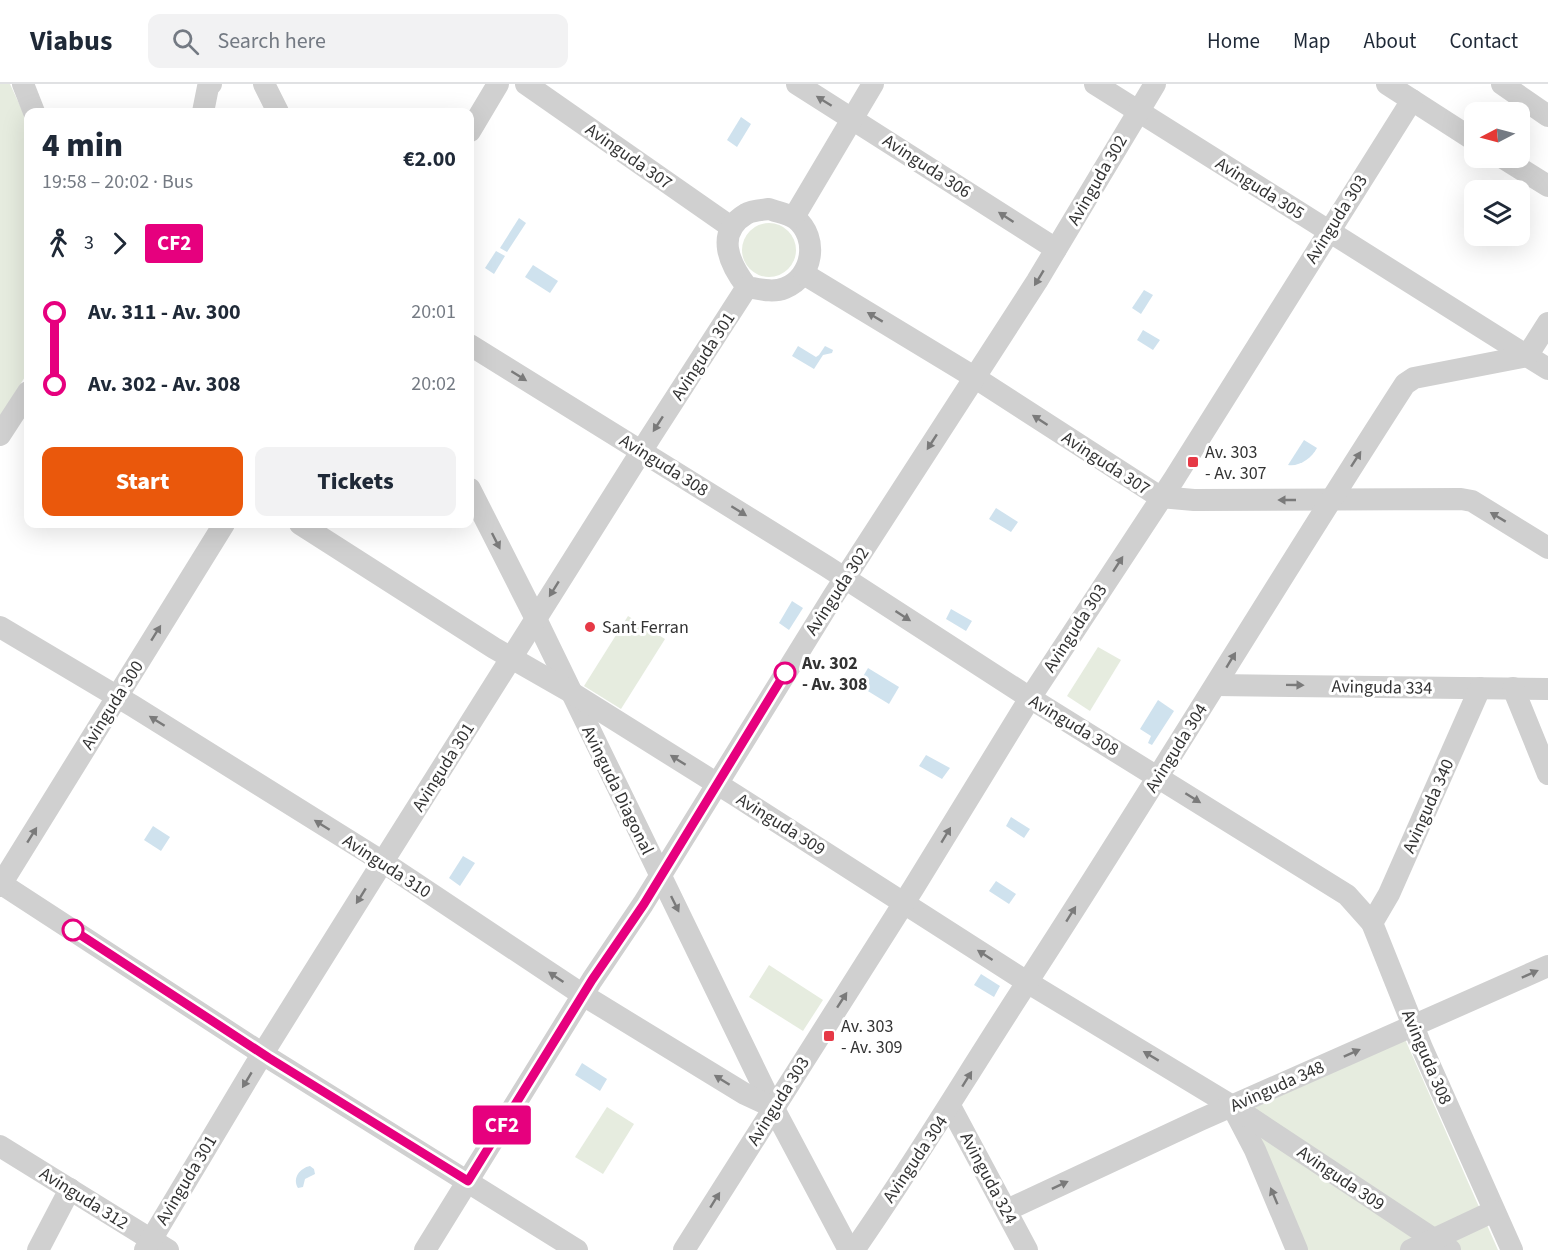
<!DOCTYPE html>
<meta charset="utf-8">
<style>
body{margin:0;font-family:"Source Sans 3",sans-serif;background:#f2f2f3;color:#1f2937;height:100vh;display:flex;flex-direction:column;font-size:22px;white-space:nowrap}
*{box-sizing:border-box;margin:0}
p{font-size:20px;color:#747a83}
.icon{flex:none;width:33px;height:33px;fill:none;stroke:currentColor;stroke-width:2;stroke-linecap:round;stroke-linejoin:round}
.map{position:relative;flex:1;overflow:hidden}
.side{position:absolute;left:24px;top:24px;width:450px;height:420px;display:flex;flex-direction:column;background:#fff;border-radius:12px;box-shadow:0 6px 24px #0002}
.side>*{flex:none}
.badge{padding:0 12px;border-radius:4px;font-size:21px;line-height:39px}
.needle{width:39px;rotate:264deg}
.fabs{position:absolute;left:1464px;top:18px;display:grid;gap:12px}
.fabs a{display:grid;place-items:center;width:66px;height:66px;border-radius:12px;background:#fff;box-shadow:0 6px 24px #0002;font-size:30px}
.map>.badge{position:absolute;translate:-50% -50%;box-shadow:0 0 0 3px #fff}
.legs{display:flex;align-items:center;gap:9px;height:66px;padding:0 18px;font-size:20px}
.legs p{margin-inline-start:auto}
.overview{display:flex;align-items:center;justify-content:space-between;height:102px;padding:0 18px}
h1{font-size:33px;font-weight:800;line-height:45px}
.primary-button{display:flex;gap:12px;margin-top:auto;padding:12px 18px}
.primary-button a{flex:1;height:69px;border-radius:12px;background:#ea580c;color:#fff;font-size:24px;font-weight:800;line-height:69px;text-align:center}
.primary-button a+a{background:#f2f2f3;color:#1f2937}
ul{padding:0 18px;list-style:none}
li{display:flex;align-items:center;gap:21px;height:72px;font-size:22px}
li i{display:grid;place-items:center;width:9px;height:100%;margin:0 8px;background:currentColor}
li i::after{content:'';width:15px;height:15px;margin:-8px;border:4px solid;border-radius:50%;background:#fff}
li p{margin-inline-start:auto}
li:first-child i{background:linear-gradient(#0000 50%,currentColor 0)}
li:last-child i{background:linear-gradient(currentColor 50%,#0000 0)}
header{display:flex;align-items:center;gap:36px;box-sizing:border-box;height:84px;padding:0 30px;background:#fff;border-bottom:2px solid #e0e1e3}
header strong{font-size:28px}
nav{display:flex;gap:33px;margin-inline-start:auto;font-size:21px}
.search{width:420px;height:54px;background:#f2f2f3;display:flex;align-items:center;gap:15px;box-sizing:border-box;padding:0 21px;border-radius:12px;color:#747a83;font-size:22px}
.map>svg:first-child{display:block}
</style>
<header>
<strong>Viabus</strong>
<div class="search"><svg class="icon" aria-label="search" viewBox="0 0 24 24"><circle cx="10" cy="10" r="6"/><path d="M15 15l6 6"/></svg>Search here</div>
<nav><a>Home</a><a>Map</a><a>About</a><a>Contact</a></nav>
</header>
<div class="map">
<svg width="1548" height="1166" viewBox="0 0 1548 1166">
<rect width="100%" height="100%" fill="#fff"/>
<g fill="#e6ecdf">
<path d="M0 0H10L28 39V288L0 333Z"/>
<circle cx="769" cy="166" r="27"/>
<path d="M628 532 665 555 621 625 584 602Z"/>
<path d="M1098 563 1121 576 1090 627 1067 612Z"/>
<path d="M769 881 823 916 803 947 749 913Z"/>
<path d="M1405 955 1498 1166H1305L1243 1029Z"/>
<path d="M607 1023 634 1040 603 1090 575 1073Z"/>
</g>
<g fill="#cfe2ee">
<path d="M741 33 751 40 737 63 727 56Z"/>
<path d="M519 134 526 139 507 168 500 164Z"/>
<path d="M496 167 505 172 494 190 485 184Z"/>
<path d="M533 181 558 197 550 209 525 193Z"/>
<path d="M1144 206 1153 211 1141 230 1132 224Z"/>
<path d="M1143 246 1160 256 1153 266 1137 256Z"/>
<path d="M798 262 816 273 819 271 825 262 833 266 832 269 823 271 814 285 792 272Z"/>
<path d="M1304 356 1317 364C1312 374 1299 383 1288 381Z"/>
<path d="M996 424 1018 438 1011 448 989 435Z"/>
<path d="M792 517 803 524 789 546 779 539Z"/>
<path d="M951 525 972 537 966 547 946 535Z"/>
<path d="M868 584 899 603 889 620 858 601Z"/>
<path d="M1158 616 1174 627 1152 661 1148 659 1151 652 1140 645Z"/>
<path d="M926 671 950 684 942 695 919 682Z"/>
<path d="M1011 733 1030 745 1024 754 1006 742Z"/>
<path d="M153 742 170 753 161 767 144 756Z"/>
<path d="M463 772 475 779 460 802 449 794Z"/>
<path d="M996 797 1016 810 1009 820 989 807Z"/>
<path d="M981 890 1000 902 994 913 974 901Z"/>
<path d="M582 979 607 995 600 1007 575 991Z"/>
<path d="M310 1082 314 1085 315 1090 305 1095 303 1103 298 1104C292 1094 300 1084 310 1082Z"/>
</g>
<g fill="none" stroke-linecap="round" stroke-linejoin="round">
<g stroke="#d0d0d0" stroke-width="22">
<path d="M23 0 34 28"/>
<path d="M264 0 278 28"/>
<path d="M526 0 731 143"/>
<path d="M797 0 1056 165"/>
<path d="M1095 0 1548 285"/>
<path d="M1387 0 1474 56"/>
<path d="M1502 0 1548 32"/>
<path d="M203 28 208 3 211 0"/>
<path d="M470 47 498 0"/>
<path d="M1503 74 1548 102"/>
<path d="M769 125C777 128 789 130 796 135 819 154 813 193 785 204 773 209 759 205 747 203 730 181 714 149 746 130 752 126 762 126 769 125Z"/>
<path d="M794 133 873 0"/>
<path d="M804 190 974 293 1160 413 1194 416 1461 415 1472 417 1548 464"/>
<path d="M470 261 826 482 1030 614 1347 811 1372 839 1422 964 1512 1166"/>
<path d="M0 351 28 308"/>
<path d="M470 405 536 535 773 1023 849 1166"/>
<path d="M300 440 494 564 569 607 735 711 1027 898 1232 1022 1255 1066 1297 1166"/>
<path d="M0 543 133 622 383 778 583 911 745 1010 773 1023"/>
<path d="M1216 601 1548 605"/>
<path d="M1513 604 1548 690"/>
<path d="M0 799 269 974 577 1166"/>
<path d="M0 802 224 440"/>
<path d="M1372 839 1389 810 1480 604"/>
<path d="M950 1022 1027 1166"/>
<path d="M1234 1023 1450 1166"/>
<path d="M0 1062 168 1166"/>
<path d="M1007 1126 1200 1036 1548 882"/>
<path d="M38 1166 70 1105"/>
<path d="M145 1166 255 982 372 795 651 352 747 203"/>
<path d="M425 1166 592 896 643 820 834 511 1037 197 1155 0"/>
<path d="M684 1166 914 803 1030 614 1174 395 1412 16"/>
<path d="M854 1166C915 1079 969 987 1028 897 1156 700 1277 498 1405 300L1414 294 1527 272 1548 239"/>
<path d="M1411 1166 1494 1127"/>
</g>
</g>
<defs><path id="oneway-solid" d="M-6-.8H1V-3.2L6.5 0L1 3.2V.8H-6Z" transform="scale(1.5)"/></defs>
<g fill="#7a7a7a">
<use href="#oneway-solid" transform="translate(824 17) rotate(-148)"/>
<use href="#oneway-solid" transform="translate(1006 133) rotate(-147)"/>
<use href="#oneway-solid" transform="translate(1039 194) rotate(121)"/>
<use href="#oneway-solid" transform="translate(875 233) rotate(-149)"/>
<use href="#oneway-solid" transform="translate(519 292) rotate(32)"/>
<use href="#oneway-solid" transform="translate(1040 336) rotate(-147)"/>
<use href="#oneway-solid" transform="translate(658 340) rotate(123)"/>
<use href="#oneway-solid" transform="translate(932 358) rotate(123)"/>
<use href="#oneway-solid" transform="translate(1356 375) rotate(-57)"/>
<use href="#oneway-solid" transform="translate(1287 416) rotate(180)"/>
<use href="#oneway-solid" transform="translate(739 427) rotate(32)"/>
<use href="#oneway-solid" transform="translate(1498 433) rotate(-149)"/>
<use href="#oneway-solid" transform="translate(496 457) rotate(63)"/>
<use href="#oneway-solid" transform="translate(1118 480) rotate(-57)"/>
<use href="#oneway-solid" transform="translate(554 505) rotate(122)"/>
<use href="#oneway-solid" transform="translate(903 532) rotate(33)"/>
<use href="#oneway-solid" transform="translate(156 549) rotate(-58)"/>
<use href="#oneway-solid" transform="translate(1231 576) rotate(-59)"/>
<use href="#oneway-solid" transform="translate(1295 601) rotate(1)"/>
<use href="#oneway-solid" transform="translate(157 637) rotate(-148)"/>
<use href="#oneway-solid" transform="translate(678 676) rotate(-148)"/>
<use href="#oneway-solid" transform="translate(1193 714) rotate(32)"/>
<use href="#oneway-solid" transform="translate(322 741) rotate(-148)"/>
<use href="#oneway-solid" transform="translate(32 751) rotate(-58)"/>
<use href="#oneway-solid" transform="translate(946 751) rotate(-59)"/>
<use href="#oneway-solid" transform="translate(361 812) rotate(122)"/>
<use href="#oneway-solid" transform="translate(675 820) rotate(64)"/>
<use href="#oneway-solid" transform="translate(1071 830) rotate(-58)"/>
<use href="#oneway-solid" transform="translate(985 871) rotate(-147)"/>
<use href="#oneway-solid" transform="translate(1530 890) rotate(-24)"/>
<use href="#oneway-solid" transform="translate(556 893) rotate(-146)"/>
<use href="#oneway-solid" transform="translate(842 916) rotate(-57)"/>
<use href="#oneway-solid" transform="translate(1352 969) rotate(-24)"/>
<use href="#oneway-solid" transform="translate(1151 972) rotate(-149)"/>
<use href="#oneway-solid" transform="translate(967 995) rotate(-58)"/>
<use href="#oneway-solid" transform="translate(247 996) rotate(121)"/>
<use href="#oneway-solid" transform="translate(722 996) rotate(-148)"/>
<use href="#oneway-solid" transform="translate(1060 1101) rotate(-25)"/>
<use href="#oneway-solid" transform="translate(1274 1112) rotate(-113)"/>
<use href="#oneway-solid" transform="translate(715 1116) rotate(-58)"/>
</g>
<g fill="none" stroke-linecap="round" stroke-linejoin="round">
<g stroke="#fff" stroke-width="14">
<path id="line-1" d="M73 846 269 974 468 1097 592 896 644 820 785 589"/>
</g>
<use href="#line-1" stroke="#e6007e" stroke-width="9"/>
</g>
<g fill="#e63946" stroke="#fff" stroke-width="2">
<rect x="1187" y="372" width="12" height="12" rx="3"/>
<circle cx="590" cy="543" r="6"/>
<rect x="823" y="946" width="12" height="12" rx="3"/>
</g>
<g fill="#fff" stroke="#e6007e" stroke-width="3">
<circle cx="785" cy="589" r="10"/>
<circle cx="73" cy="846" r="10"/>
</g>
<g text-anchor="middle" stroke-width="6" stroke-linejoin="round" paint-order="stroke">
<g font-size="18" fill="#333" stroke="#fff">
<text transform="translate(629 72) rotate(35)" y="6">Avinguda 307</text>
<text transform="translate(927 82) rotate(33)" y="6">Avinguda 306</text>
<text transform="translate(1097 96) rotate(-60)" y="6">Avinguda 302</text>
<text transform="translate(1260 104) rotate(32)" y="6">Avinguda 305</text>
<text transform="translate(1336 135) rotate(-58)" y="6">Avinguda 303</text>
<text transform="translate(703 272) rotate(-57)" y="6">Avinguda 301</text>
<text transform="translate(1106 379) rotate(33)" y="6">Avinguda 307</text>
<text transform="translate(664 381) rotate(32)" y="6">Avinguda 308</text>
<text transform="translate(837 507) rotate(-57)" y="6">Avinguda 302</text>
<text transform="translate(1075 544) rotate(-57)" y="6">Avinguda 303</text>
<text transform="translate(1382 603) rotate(1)" y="6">Avinguda 334</text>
<text transform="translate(112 621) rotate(-58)" y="6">Avinguda 300</text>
<text transform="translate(1074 641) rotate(31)" y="6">Avinguda 308</text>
<text transform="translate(1176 664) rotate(-58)" y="6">Avinguda 304</text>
<text transform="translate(443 683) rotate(-58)" y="6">Avinguda 301</text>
<text transform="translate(618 706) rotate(64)" y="6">Avinguda Diagonal</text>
<text transform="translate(1428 722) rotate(-66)" y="6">Avinguda 340</text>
<text transform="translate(781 740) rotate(32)" y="6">Avinguda 309</text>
<text transform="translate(387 782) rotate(33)" y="6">Avinguda 310</text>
<text transform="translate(1427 973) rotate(67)" y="6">Avinguda 308</text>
<text transform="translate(1277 1002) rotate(-24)" y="6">Avinguda 348</text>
<text transform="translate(778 1017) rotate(-58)" y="6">Avinguda 303</text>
<text transform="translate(915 1075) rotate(-56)" y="6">Avinguda 304</text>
<text transform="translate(989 1094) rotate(62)" y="6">Avinguda 324</text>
<text transform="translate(1341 1094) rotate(34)" y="6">Avinguda 309</text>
<text transform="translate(186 1096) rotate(-59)" y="6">Avinguda 301</text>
<text transform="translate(84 1114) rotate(32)" y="6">Avinguda 312</text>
</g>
<g font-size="18" fill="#333" stroke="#fff" text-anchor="start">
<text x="1205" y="374">Av. 303<tspan x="1205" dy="21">- Av. 307</tspan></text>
<text x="602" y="549">Sant Ferran</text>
<text x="841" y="948">Av. 303<tspan x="841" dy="21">- Av. 309</tspan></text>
</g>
<g font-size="18" font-weight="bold" fill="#333" stroke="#fff" text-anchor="start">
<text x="802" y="585">Av. 302<tspan x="802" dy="21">- Av. 308</tspan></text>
</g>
</g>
</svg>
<div class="fabs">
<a><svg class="needle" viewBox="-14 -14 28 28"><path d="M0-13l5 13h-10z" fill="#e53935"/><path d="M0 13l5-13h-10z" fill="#747a83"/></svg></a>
<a><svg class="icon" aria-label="layers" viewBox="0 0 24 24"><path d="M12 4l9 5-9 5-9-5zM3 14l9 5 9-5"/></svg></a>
</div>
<b class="badge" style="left:502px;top:1041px;background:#e6007e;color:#fff">CF2</b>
<section class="side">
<div class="overview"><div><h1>4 min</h1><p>19:58 – 20:02 · Bus</p></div><b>€2.00</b></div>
<div class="legs"><svg class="icon" aria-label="walk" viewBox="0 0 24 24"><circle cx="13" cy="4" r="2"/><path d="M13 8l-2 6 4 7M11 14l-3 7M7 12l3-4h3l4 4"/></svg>3<svg class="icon" aria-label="forward" viewBox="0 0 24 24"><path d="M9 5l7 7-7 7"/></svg><b class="badge" style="background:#e6007e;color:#fff">CF2</b></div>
<ul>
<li><i style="color:#e6007e"></i><b>Av. 311 - Av. 300</b><p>20:01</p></li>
<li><i style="color:#e6007e"></i><b>Av. 302 - Av. 308</b><p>20:02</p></li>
</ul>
<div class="primary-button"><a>Start</a><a>Tickets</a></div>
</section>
</div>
